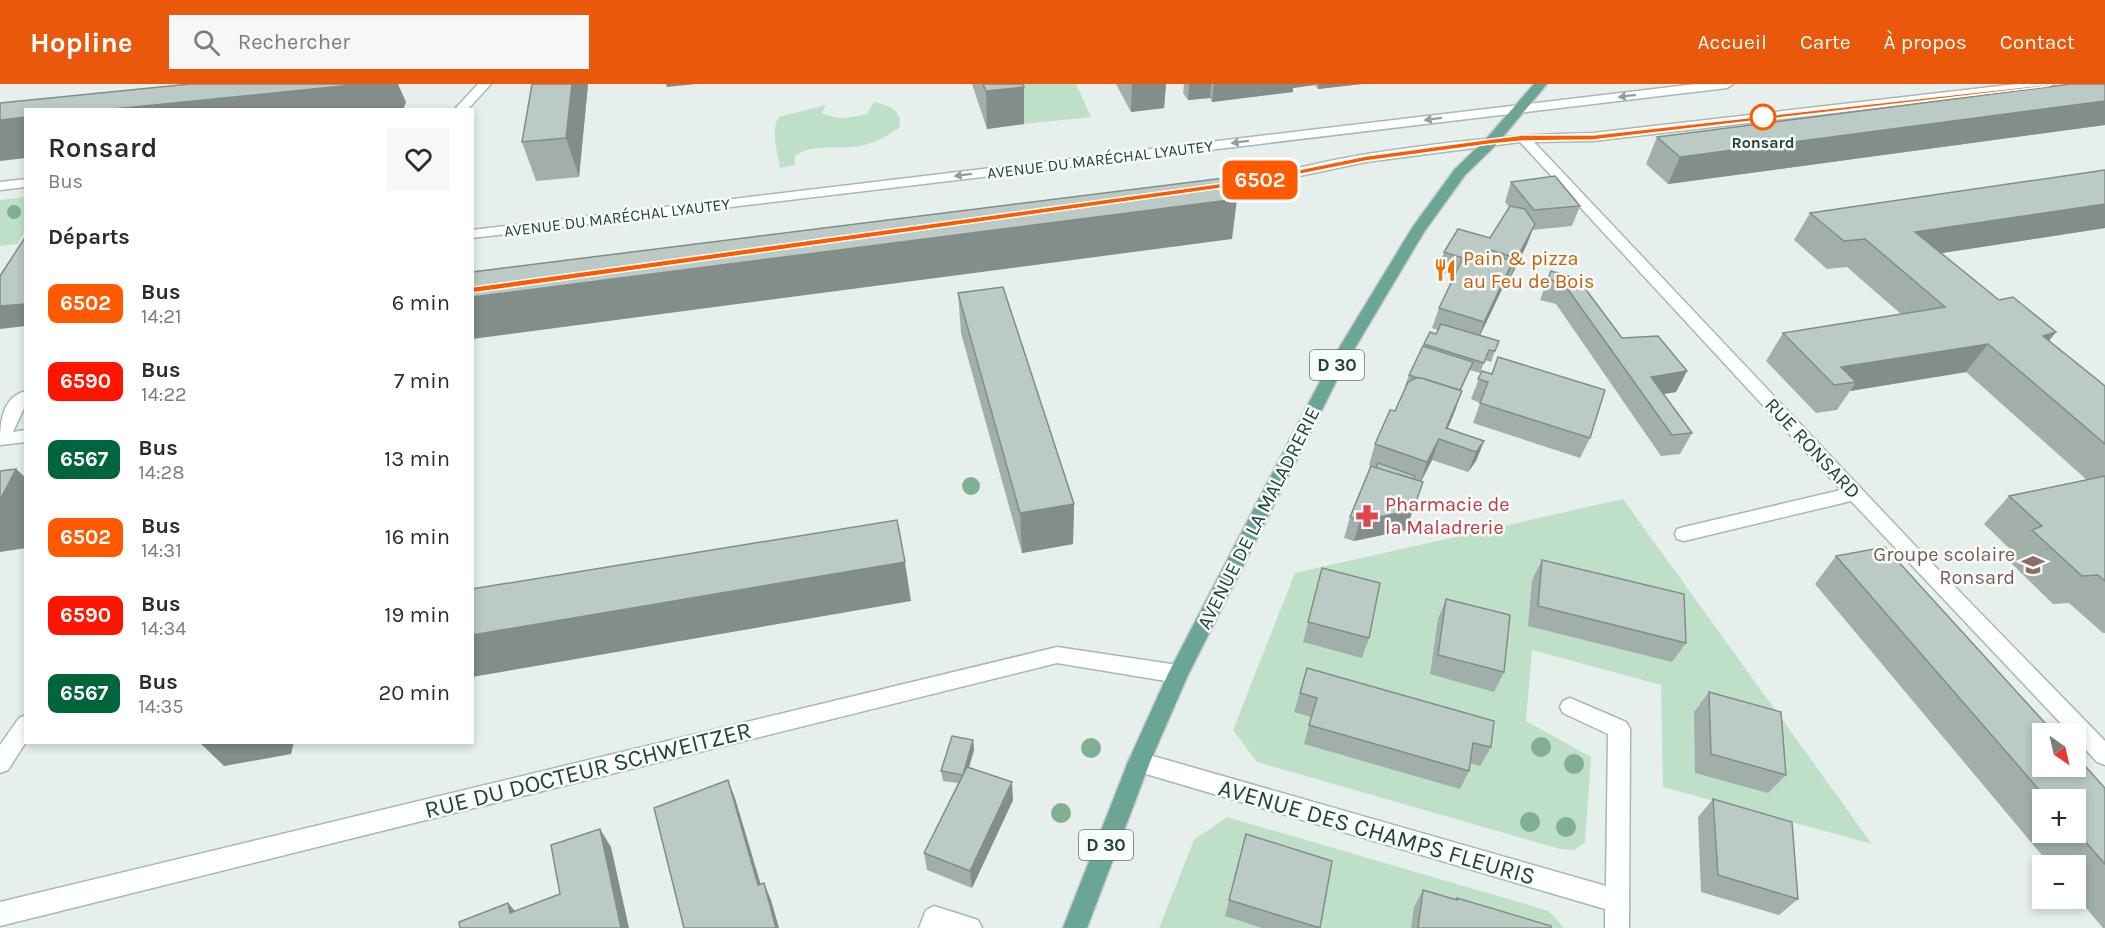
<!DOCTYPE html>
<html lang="fr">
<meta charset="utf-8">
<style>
body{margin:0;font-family:Karla,sans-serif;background:#f7f7f7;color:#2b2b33;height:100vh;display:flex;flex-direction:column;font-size:22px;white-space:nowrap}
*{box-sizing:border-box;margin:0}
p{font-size:20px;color:#7c7c81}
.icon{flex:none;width:33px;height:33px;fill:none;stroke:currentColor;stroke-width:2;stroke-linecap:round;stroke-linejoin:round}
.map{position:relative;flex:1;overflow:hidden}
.details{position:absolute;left:24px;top:24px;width:450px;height:636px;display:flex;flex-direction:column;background:#fff;border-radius:0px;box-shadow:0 3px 9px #0003}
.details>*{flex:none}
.badge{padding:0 12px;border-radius:9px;font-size:21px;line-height:39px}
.needle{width:39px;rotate:146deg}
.fabs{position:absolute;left:2032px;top:639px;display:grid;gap:12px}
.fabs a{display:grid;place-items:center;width:54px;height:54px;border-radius:0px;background:#fff;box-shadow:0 3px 9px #0003;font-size:30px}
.map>.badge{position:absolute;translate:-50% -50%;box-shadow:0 0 0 3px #fff}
h2{padding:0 24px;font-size:22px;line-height:54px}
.round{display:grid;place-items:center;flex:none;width:63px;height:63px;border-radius:0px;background:#f7f7f7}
.summary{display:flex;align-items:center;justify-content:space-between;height:102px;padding:0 24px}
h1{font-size:28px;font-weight:600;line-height:45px}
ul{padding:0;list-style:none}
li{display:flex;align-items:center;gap:18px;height:78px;padding:0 24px}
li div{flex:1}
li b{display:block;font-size:22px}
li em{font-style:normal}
li .badge{min-width:66px;font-weight:700;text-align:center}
header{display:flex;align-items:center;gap:36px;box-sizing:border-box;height:84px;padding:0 30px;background:#ea580c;color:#fff}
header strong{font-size:28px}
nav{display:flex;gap:33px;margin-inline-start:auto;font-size:21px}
.search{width:420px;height:54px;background:#f7f7f7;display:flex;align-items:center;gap:15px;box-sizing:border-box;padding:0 21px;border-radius:0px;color:#7c7c81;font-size:22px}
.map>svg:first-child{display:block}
</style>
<header>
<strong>Hopline</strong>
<div class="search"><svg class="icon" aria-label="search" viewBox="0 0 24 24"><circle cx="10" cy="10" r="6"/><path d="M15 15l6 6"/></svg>Rechercher</div>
<nav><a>Accueil</a><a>Carte</a><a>À propos</a><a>Contact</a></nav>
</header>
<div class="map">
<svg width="2105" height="844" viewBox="0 0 2105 844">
<rect width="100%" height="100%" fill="#e6efeb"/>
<g fill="#bfe0c8" fill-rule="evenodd">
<path d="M1008 0H1076L1091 33 1024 40Z"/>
<path d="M874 18C888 21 904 27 899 44 887 52 875 59 860 62 838 66 815 58 795 72V81L780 84C778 69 770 46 779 33L826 21 822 29C838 36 851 34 867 30Z"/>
<path d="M25 113V147L17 160 0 162V116Z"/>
<path d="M1623 415 1872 760 1663 703 1661 601 1532 566 1526 637 1591 673 1585 758 1575 766 1560 765 1257 678 1233 646 1295 489ZM1311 633 1480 681 1464 677 1304 660Z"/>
<path d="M1227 733 1549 827 1564 844H1316L1225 832 1261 844H1159L1194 756Z"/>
</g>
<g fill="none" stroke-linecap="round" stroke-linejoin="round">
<g stroke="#a8b8b2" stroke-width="3">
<g id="minor">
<path d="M478 0H491L467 26H454Z"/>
<path d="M1696 0H1733L1727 4 472 154V146Z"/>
<path d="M2017 0H2054L2048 4 1593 57 1534 58 1922 469 2105 657V681L2097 678 2076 655V650H2071L1851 417 1684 457 1677 455 1675 450 1677 445 1684 443 1841 406 1520 58 1366 78 1252 102 1205 108 1198 104C1206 96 1242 96 1255 93 1292 86 1329 76 1367 70 1442 58 1517 50 1593 49Z"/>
<path d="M26 95V103L0 106V98Z"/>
<path d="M26 307V320L13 348 26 346V358L0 361C0 340 1 313 26 307Z"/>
<path d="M1057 563 1178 581 1185 584 1188 590 1185 596 1178 599 1057 579 0 842V818Z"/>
<path d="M1570 614 1626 638 1630 645 1629 844H1605V825L1139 688 1131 685 1128 678 1131 671 1139 668 1606 802 1608 650 1563 629 1560 623 1563 617Z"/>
<path d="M26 631V658L8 686 0 689V661L19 634Z"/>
<path d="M934 822 978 836 982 844H919L926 826Z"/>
</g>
</g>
<g stroke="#c2cac8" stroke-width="3">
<path id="major" d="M1534 0H1547L1496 61 1465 91 1424 148 1343 284 1188 591 1150 678 1087 844H1063L1128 678 1168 590 1327 284 1412 144 1455 85 1486 55Z"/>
</g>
<use href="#minor" fill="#fff" fill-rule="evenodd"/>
<use href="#major" fill="#6aa596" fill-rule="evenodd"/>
</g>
<g fill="#80af93">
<circle cx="14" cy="128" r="7"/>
<circle cx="971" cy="402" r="9"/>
<circle cx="1541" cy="663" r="10"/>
<circle cx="1091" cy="664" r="10"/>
<circle cx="1574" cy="680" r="10"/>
<circle cx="1061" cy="729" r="10"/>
<circle cx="1530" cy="738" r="10"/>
<circle cx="1566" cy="743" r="10"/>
</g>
<g fill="#a1aea9" fill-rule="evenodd">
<path d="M532 0H588L579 93 536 97 522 58Z"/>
<path d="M972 0H1023L1024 40 987 45Z"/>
<path d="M1116 0H1166L1164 24 1131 28Z"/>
<path d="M1184 0H1362L1318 5 1315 1 1293 4V8L1212 18 1210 14 1188 16 1183 9Z"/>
<path d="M2105 0V41L1668 100 1646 80 1657 53Z"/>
<path d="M2105 86V144L1941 169 1999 216 2056 248 2049 257 2105 302V549H2103L2069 519 2053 520 2005 473 2012 467 1984 440 2009 412 2087 396 1966 288 1850 307 1837 326 1816 329 1766 277 1783 249 1901 230 1847 183 1827 185 1794 156 1810 129Z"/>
<path d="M1511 98 1580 122 1572 142 1532 146 1527 160 1510 195 1507 194 1480 251 1499 257 1491 278 1485 276 1480 289 1470 286 1461 306 1455 327 1447 345 1484 357 1476 377 1468 388 1432 376 1421 398 1406 446 1354 457 1344 454 1350 433 1376 383 1369 381 1375 360 1395 327 1406 302H1405L1409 291 1430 248 1436 250 1438 246 1432 244 1439 224 1454 193 1438 188 1444 168 1490 154 1509 123 1505 118Z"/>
<path d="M1551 187 1622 254 1687 287 1676 308 1663 310 1692 349 1680 370 1661 372 1556 220 1540 216Z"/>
<path d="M958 209 1074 420 1073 460 1022 469 961 249Z"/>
<path d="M1482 287 1590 354 1580 374 1473 339 1480 319 1471 315Z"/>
<path d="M1836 472 2105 704V844H2103L2076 812V782H2051L1815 500ZM2043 716H2076V748H2043Z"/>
<path d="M1542 476 1686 559 1672 578 1528 542 1532 496Z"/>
<path d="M1322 484 1369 554 1362 574 1303 558Z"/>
<path d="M1446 515 1504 588 1494 608 1430 590 1438 535Z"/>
<path d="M1307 584 1491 663 1480 682 1470 679 1469 687 1460 705 1304 660 1311 633 1294 628Z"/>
<path d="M1709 608 1786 691 1768 709 1695 689 1694 628Z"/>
<path d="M973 656 974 666 969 683 1013 716 972 804 927 786 924 769 958 699 943 697 941 687Z"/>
<path d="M1713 715 1798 815 1779 831 1701 808 1698 733Z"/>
<path d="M1246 750 1320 844H1261L1225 832Z"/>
<path d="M1423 806 1455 816 1457 814 1551 844H1411L1414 823Z"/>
</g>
<g fill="#838d89">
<path d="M362 0H398L406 18 403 26H104Z"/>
<path d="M572 0H588L579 93 566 54Z"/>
<path d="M666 0H696L667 3Z"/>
<path d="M1132 0H1166L1164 24 1131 28Z"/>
<path d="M1189 0H1211L1210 14 1188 16Z"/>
<path d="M1214 0H1315V1L1293 4V8L1212 18Z"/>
<path d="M1319 0H1362L1318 5Z"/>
<path d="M1024 3V40L987 45 986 7Z"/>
<path d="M2105 17V41L1668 100 1680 73Z"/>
<path d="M26 33V74L0 77V36Z"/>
<path d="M1237 115 1232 155 472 255V213Z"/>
<path d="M2105 120V144L1897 176 1915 148Z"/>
<path d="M1535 140 1527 160 1510 195 1517 174Z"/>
<path d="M1513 177 1506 197 1477 258 1484 238Z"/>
<path d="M26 220V242L0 245V222Z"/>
<path d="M2056 248 2033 276 2043 252Z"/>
<path d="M1988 260 1966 288 1850 307 1856 298 1841 283Z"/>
<path d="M1687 287 1676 308 1645 313 1651 293Z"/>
<path d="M1462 307 1455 327 1443 356 1446 344Z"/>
<path d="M1439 355 1432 376 1420 399 1427 378Z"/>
<path d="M1484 357 1476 377 1468 388 1476 368Z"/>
<path d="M16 385 26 394V464L0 468V416Z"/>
<path d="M1074 420 1073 460 1022 469 1020 429Z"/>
<path d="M1413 426 1406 446 1354 457 1360 437Z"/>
<path d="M905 478 911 517 472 593V551Z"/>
<path d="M973 656 974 666 964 700 963 691Z"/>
<path d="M199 658H294L291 670 224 682Z"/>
<path d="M728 696 735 714 766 818 758 801Z"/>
<path d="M1012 698 1013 716 972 804 970 787Z"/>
<path d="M600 745 611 763 629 844H621Z"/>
<path d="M764 799 771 816 779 844H776Z"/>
<path d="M508 819 522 835 510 829Z"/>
</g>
<g fill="#bbcac4" stroke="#838d89" stroke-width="1.5">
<path d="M190 0H362L104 26H26V33L0 36V19Z"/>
<path d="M532 0H572L566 54 522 58Z"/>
<path d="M983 0H1023L1024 3 986 7Z"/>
<path d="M2071 0H2105V17L1680 73 1657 53Z"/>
<path d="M2105 86V120L1915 148 1999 216 2013 213 2056 248 2043 252 2105 302V360L1988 260 1841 283 1856 298 1834 301 1783 249 1945 223 1865 155 1844 157 1810 129Z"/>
<path d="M1555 92 1580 122 1534 126 1511 98Z"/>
<path d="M1224 94 1237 115 472 213V188Z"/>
<path d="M1510 122 1525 125 1535 140 1517 174 1487 165 1485 169 1513 177 1484 238 1439 224 1463 174 1444 168 1458 145 1490 154Z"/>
<path d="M26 152V220L0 222V192Z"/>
<path d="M1551 187 1578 195 1622 254 1658 252 1687 287 1651 293 1692 349 1672 351 1564 200 1548 195Z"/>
<path d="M1003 203 1074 420 1020 429 958 209Z"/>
<path d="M1441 240 1499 257 1495 267 1489 266 1484 279 1424 260 1430 248 1436 250Z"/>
<path d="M1423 262 1473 278 1460 306 1421 294H1418L1409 291Z"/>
<path d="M1498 273 1605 306 1590 354 1480 319 1488 298 1478 295 1482 287 1492 290Z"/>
<path d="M1416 294H1421L1462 307 1446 344 1484 357 1476 368 1439 355 1427 378 1375 360 1390 326 1395 327 1408 298Z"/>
<path d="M1378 379 1415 392 1414 395 1376 384Z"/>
<path d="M1371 382 1423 398 1413 426 1360 437 1350 433Z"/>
<path d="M16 385 0 416V387Z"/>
<path d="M2105 392V497L2098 491 2082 492 2032 446 2042 442 2009 412Z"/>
<path d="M897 436 905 478 472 551V505Z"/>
<path d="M1885 463 2055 650H2043V682H2076V672L2105 704V780L2076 747V716H2048L1836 472Z"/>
<path d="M1542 476 1684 510 1686 559 1538 522Z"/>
<path d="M1322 484 1380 499 1369 554 1308 538Z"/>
<path d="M1446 515 1510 531 1504 588 1438 571Z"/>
<path d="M1307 584 1494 637 1491 663 1473 659 1469 687 1309 641 1317 614 1300 609Z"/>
<path d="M1709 608 1781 628 1786 691 1711 670Z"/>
<path d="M952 652 973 656 963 691 941 687Z"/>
<path d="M967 683 1012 698 970 787 924 769Z"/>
<path d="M728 696 758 801 764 799 776 844H684L654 724Z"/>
<path d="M1713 715 1792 738 1798 815 1718 791Z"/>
<path d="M600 745 621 844H460L459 838 508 819 510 829 560 810 551 761Z"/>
<path d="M1246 750 1332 777 1320 844 1229 816Z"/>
<path d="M1423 806 1457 816V814L1551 842V844H1418Z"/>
</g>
<defs><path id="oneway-solid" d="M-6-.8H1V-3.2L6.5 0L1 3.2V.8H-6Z" transform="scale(1.5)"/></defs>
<g fill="#92a09c">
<use href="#oneway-solid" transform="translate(1627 12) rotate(173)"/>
<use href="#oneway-solid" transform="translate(1433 35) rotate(173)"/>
<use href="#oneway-solid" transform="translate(1240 58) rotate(173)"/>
<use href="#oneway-solid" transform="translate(963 91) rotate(173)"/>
</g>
<path fill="#ff5a00" stroke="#fff" stroke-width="1.5" d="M2048 2 1593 56 1523 57 1491 60 1366 77 1252 100 472 209 468 206 472 203 1252 95 1366 72 1491 55 1523 51H1593L2050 0H2052Z"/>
<defs>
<g id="restaurant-bare" transform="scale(1.8)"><path d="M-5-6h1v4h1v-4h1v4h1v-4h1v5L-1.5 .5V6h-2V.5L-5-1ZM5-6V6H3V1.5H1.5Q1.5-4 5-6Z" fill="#e8710a" stroke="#f7fbf9" stroke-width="2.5" paint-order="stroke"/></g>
<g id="pharmacy-bare" transform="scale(1.8)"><path d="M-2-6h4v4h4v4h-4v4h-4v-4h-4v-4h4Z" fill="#e0444e" stroke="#f7fbf9" stroke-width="2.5" paint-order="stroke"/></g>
<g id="school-bare" transform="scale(1.8)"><path d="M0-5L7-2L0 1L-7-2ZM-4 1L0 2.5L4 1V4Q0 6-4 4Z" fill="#8d6e63" stroke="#f7fbf9" stroke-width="2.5" paint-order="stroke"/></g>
</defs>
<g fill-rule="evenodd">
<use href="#restaurant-bare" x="1445" y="186"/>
<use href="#pharmacy-bare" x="1367" y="432"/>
<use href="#school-bare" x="2033" y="481"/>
</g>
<circle fill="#fff" stroke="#ff5a00" stroke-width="3" cx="1763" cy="33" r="12"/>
<g text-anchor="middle" stroke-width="5" stroke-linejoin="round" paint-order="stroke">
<g font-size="16" font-weight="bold" fill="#24423a" stroke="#f7fbf9">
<text x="1763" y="64">Ronsard</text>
</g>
<g font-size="16" fill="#24423a" stroke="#f7fbf9">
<text transform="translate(1100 75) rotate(-7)" y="6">AVENUE DU MARÉCHAL LYAUTEY</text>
<text transform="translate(617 133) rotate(-7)" y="6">AVENUE DU MARÉCHAL LYAUTEY</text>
</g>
<g fill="#f7fbf9" stroke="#637a73" stroke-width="1.5">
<rect x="1310" y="266" width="54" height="30" rx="4.5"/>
<rect x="1079" y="746" width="54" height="30" rx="4.5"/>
</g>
<g font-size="18" font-weight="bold" fill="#24423a">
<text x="1337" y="287">D 30</text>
<text x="1106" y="767">D 30</text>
</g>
<g font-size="20" fill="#c56008" stroke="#f7fbf9" text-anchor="start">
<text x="1463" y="181">Pain &amp; pizza<tspan x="1463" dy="23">au Feu de Bois</tspan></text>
</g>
<g font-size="20" fill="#24423a" stroke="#f7fbf9">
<text transform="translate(1813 364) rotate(47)" y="7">RUE RONSARD</text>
<text transform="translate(1258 434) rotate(-63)" y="7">AVENUE DE LA MALADRERIE</text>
</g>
<g font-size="20" fill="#be3a42" stroke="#f7fbf9" text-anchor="start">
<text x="1385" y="427">Pharmacie de<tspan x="1385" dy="23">la Maladrerie</tspan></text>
</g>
<g font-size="20" fill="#785e54" stroke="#f7fbf9" text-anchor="end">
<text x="2015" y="477">Groupe scolaire<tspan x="2015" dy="23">Ronsard</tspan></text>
</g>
<g font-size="24" fill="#24423a" stroke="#f7fbf9">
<text transform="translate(588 686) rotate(-14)" y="8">RUE DU DOCTEUR SCHWEITZER</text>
<text transform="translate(1377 748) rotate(16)" y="8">AVENUE DES CHAMPS FLEURIS</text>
</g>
</g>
</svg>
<div class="fabs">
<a><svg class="needle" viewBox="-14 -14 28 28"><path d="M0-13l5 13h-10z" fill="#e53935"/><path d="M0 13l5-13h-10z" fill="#7c7c81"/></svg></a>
<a>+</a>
<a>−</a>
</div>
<b class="badge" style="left:1260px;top:96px;background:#ff5a00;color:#fff">6502</b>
<section class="details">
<div class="summary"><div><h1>Ronsard</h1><p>Bus</p></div><a class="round"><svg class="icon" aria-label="heart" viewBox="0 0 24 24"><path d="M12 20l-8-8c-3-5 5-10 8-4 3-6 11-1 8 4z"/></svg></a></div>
<h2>Départs</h2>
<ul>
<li><span class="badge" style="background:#ff5a00;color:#fff">6502</span><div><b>Bus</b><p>14:21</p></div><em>6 min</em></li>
<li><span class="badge" style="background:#ff1400;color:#fff">6590</span><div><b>Bus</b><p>14:22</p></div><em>7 min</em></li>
<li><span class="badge" style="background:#00643c;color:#fff">6567</span><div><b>Bus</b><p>14:28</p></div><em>13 min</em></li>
<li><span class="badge" style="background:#ff5a00;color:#fff">6502</span><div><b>Bus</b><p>14:31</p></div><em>16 min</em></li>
<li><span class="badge" style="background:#ff1400;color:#fff">6590</span><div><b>Bus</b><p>14:34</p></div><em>19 min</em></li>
<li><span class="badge" style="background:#00643c;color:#fff">6567</span><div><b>Bus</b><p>14:35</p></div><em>20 min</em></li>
</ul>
</section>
</div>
